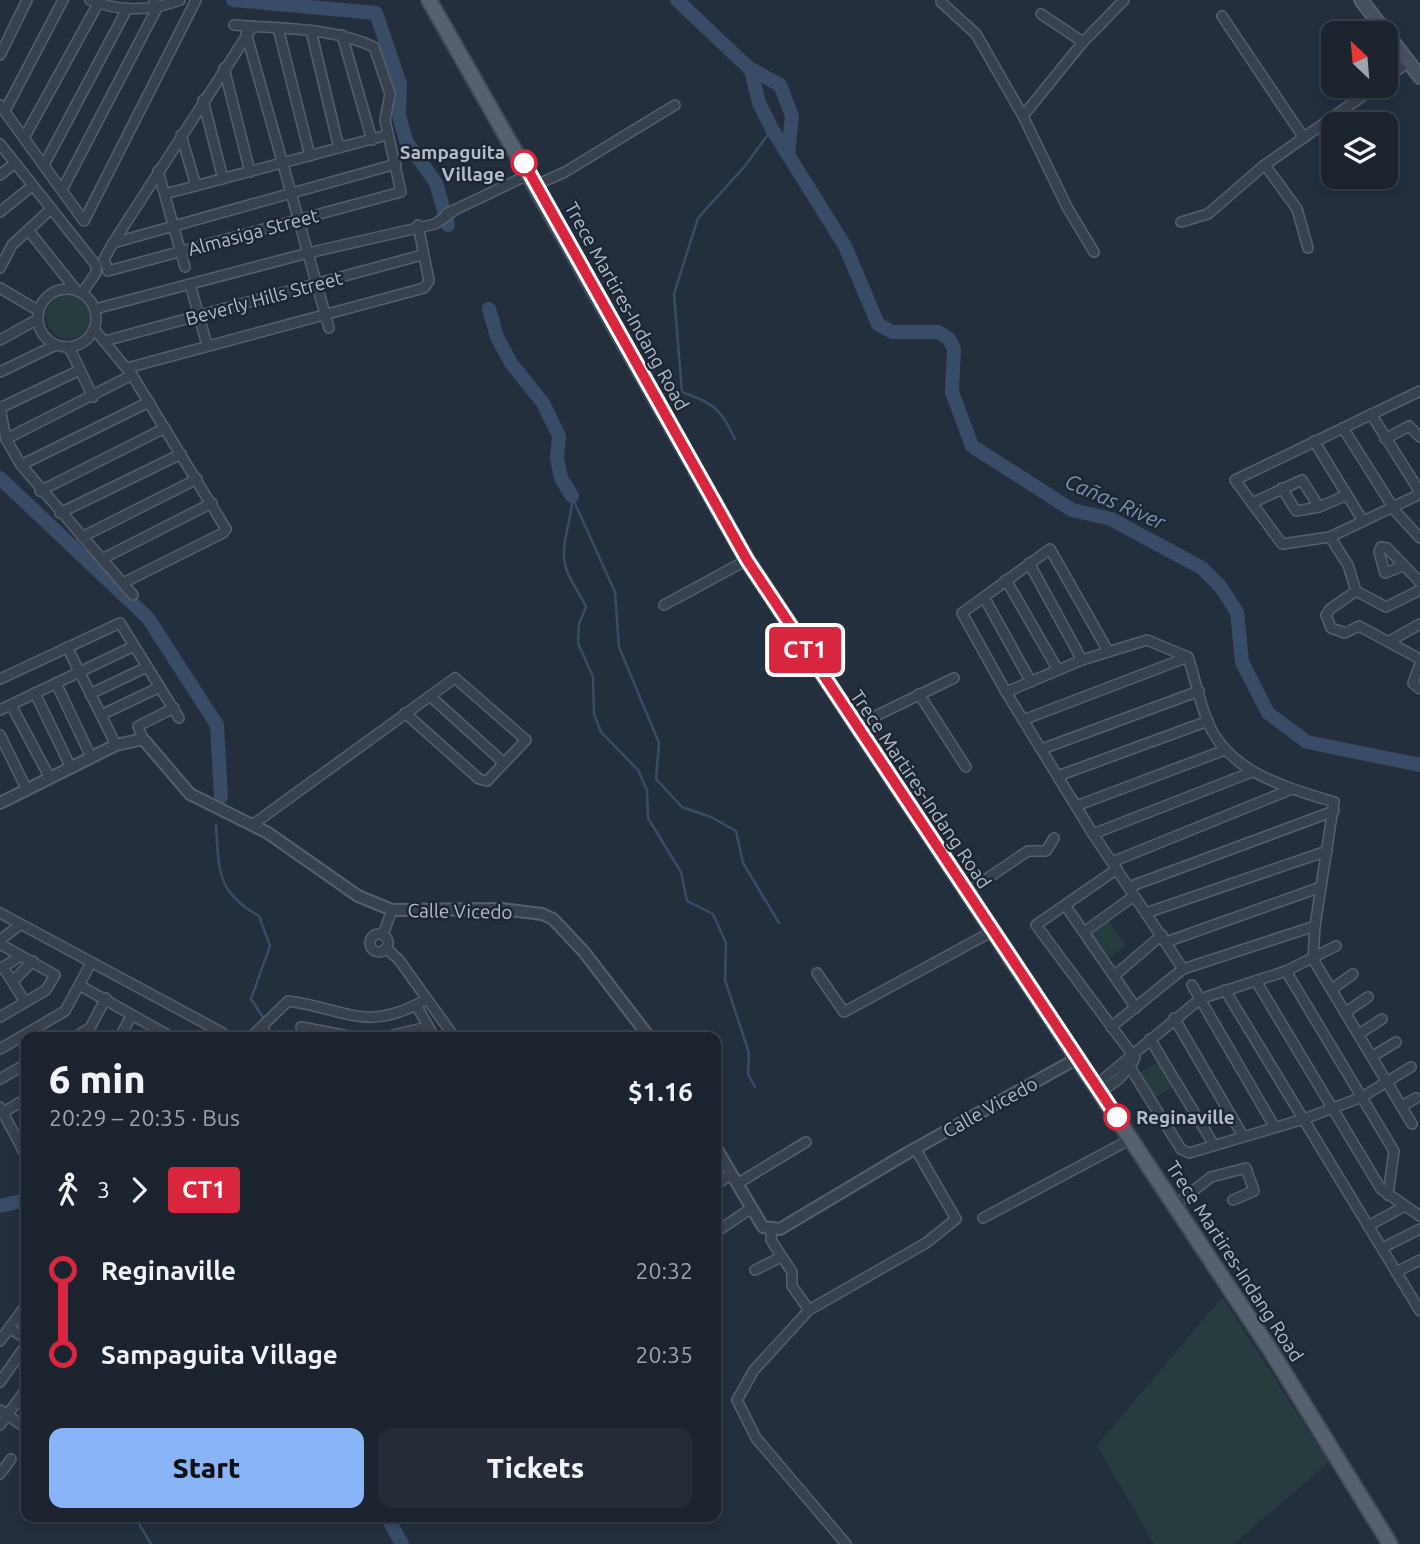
<!DOCTYPE html>
<meta charset="utf-8">
<style>
body{margin:0;font-family:Ubuntu,sans-serif;background:#242b36;color:#f1f3f6;height:100vh;display:flex;flex-direction:column;font-size:26px;white-space:nowrap}
*{box-sizing:border-box;margin:0}
p{font-size:23px;color:#a0a4aa}
.icon{flex:none;width:38px;height:38px;fill:none;stroke:currentColor;stroke-width:2;stroke-linecap:round;stroke-linejoin:round}
.map{position:relative;flex:1;overflow:hidden}
.panel{position:absolute;left:21px;top:1032px;width:700px;height:490px;display:flex;flex-direction:column;background:#1b232e;border-radius:14px;box-shadow:0 4px 10px #0003,0 0 0 2px #39404a}
.panel>*{flex:none}
.badge{padding:0 14px;border-radius:5px;font-size:24px;line-height:46px}
.needle{width:46px;rotate:334deg}
.tools{position:absolute;left:1321px;top:21px;display:grid;gap:14px}
.tools a{display:grid;place-items:center;width:77px;height:77px;border-radius:14px;background:#1b232e;box-shadow:0 4px 10px #0003,0 0 0 2px #39404a;font-size:35px}
.map>.badge{position:absolute;translate:-50% -50%;box-shadow:0 0 0 4px #fff}
.legs{display:flex;align-items:center;gap:10px;height:77px;padding:0 28px;font-size:23px}
.legs p{margin-inline-start:auto}
.summary{display:flex;align-items:center;justify-content:space-between;height:119px;padding:0 28px}
h1{font-size:38px;font-weight:800;line-height:52px}
.cta{display:flex;gap:14px;margin-top:auto;padding:14px 28px}
.cta a{flex:1;height:80px;border-radius:14px;background:#8ab4f8;color:#111;font-size:28px;font-weight:800;line-height:80px;text-align:center}
.cta a+a{background:#242b36;color:#f1f3f6}
ul{padding:0 28px;list-style:none}
li{display:flex;align-items:center;gap:24px;height:84px;font-size:26px}
li i{display:grid;place-items:center;width:10px;height:100%;margin:0 9px;background:currentColor}
li i::after{content:'';width:18px;height:18px;margin:-9px;border:5px solid;border-radius:50%;background:#1b232e}
li p{margin-inline-start:auto}
li:first-child i{background:linear-gradient(#0000 50%,currentColor 0)}
li:last-child i{background:linear-gradient(currentColor 50%,#0000 0)}
.map>svg:first-child{display:block}
</style>
<div class="map">
<svg width="1420" height="1544" viewBox="0 0 1420 1544">
<rect width="100%" height="100%" fill="#242f3e"/>
<g fill="#263c3f">
<circle cx="68" cy="317" r="22"/>
<path d="M1108 920 1126 946 1108 958 1090 932Z"/>
<path d="M1158 1062 1173 1087 1155 1098 1140 1072Z"/>
<path d="M1222 1297 1329 1462 1233 1544H1154L1097 1446Z"/>
</g>
<g fill="none" stroke-linecap="round" stroke-linejoin="round">
<g stroke="#394c67" stroke-width="2.5">
<path d="M735 439C721 409 714 403 682 392L674 294 698 218 745 166 772 129"/>
<path d="M572 496C573 517 563 535 564 556 564 574 579 591 586 607L579 624 578 643 593 677 594 714 601 732 638 770 647 790 648 818 681 872 687 901 713 914 726 943 725 980 749 1053 748 1074 755 1087"/>
<path d="M573 499 615 592 619 647 659 743 656 779 682 807 711 817 736 831 743 863 779 923"/>
<path d="M216 825C219 870 216 892 259 916L270 946 251 999 264 1019"/>
<path d="M135 1517 151 1544"/>
</g>
<g stroke="#394c67" stroke-width="14">
<path d="M233 0 376 13 400 84 399 115 406 141 436 183 448 225"/>
<path d="M677 0 751 70 759 103 772 129 845 246 878 324 892 332H938L949 339 954 349 952 392 972 446 1072 510 1111 519 1202 568 1220 586 1237 612 1242 662 1268 713 1307 742 1420 765"/>
<path d="M749 68 780 85 792 116 788 154"/>
<path d="M489 309 497 337 511 363 543 403 559 436 557 459 561 478 572 496"/>
<path d="M0 478 148 618 217 725 221 797"/>
<path d="M0 1206 26 1200"/>
<path d="M387 1517 402 1544"/>
</g>
<g stroke="#565f6c" stroke-width="12">
<g id="minor">
<path d="M90 0C119 12 152 11 180 0"/>
<path d="M941 2 976 34 1023 116"/>
<path d="M1041 14 1083 42"/>
<path d="M1222 16 1304 138"/>
<path d="M234 25C280 29 332 27 374 47L390 94 385 120 401 192 108 271 104 259 113 243 253 26"/>
<path d="M278 28 310 156"/>
<path d="M311 31 339 148"/>
<path d="M246 33 329 328"/>
<path d="M342 35 372 140"/>
<path d="M0 55 27 0"/>
<path d="M224 68 250 172"/>
<path d="M1386 79 1408 62"/>
<path d="M203 100 223 179"/>
<path d="M0 105 84 221 196 0"/>
<path d="M5 111 63 0"/>
<path d="M181 135 196 186"/>
<path d="M24 138 100 0"/>
<path d="M0 144 96 265V273L82 293"/>
<path d="M44 165 127 9"/>
<path d="M1265 165 1297 209 1308 248"/>
<path d="M158 171 185 267"/>
<path d="M0 175 15 163"/>
<path d="M536 185 565 172 675 105"/>
<path d="M62 190 157 8 154 0"/>
<path d="M165 194 387 135"/>
<path d="M0 212 32 186"/>
<path d="M446 214 530 174"/>
<path d="M1181 222 1208 214 1262 167 1377 86"/>
<path d="M29 231 76 290"/>
<path d="M113 243 396 164"/>
<path d="M1094 252 1067 207 1023 116 1083 42 1124 0"/>
<path d="M0 268 12 245 51 209"/>
<path d="M190 284 207 345"/>
<path d="M0 288 39 311"/>
<circle cx="67" cy="318" r="29"/>
<path d="M95 309 308 253 435 224 452 212"/>
<path d="M94 329 132 375 226 529 223 533 123 583"/>
<path d="M0 340 38 319"/>
<path d="M105 341 422 255"/>
<path d="M69 347 93 397"/>
<path d="M127 368 424 288 429 281 418 225"/>
<path d="M0 372 56 345"/>
<path d="M1420 391 1235 480 1282 544 1330 537 1420 494"/>
<path d="M0 407 6 439 21 465 133 595"/>
<path d="M0 408 80 370"/>
<path d="M1371 414 1420 492"/>
<path d="M1343 428 1396 512 1420 538"/>
<path d="M6 439 132 375"/>
<path d="M1385 439 1409 426 1420 437"/>
<path d="M1314 441 1363 521"/>
<path d="M21 465 149 402"/>
<path d="M1282 488 1296 511 1319 507 1347 495"/>
<path d="M40 491 165 428"/>
<path d="M1254 502 1302 480 1319 507"/>
<path d="M60 513 181 454"/>
<path d="M82 537 197 479"/>
<path d="M1330 537 1348 565 1356 591 1386 607 1420 590"/>
<path d="M102 559 212 503"/>
<path d="M1029 563 1082 660"/>
<path d="M1403 566 1385 573 1379 552 1381 547 1387 548 1420 582"/>
<path d="M1006 580 1058 670"/>
<path d="M1356 591 1330 609 1326 615 1331 628 1345 633 1359 626 1420 659"/>
<path d="M984 597 1031 682"/>
<path d="M664 605 747 560"/>
<path d="M1388 642 1420 624"/>
<path d="M67 647 116 745"/>
<path d="M1108 651 1050 549 962 613 1006 692 1093 834 1183 969"/>
<path d="M1420 664 1413 683 1420 689"/>
<path d="M0 679 120 623 179 718"/>
<path d="M56 683 91 757"/>
<path d="M1006 692 1082 660 1147 640 1188 657C1195 678 1199 700 1207 720 1227 772 1285 787 1334 802L1315 926 1313 959 1412 1124"/>
<path d="M35 693 71 768"/>
<path d="M90 694 147 667"/>
<path d="M919 694 966 767"/>
<path d="M430 696 504 763"/>
<path d="M11 705 50 778"/>
<path d="M0 710 134 646"/>
<path d="M101 715 160 687"/>
<path d="M1023 720 1188 657"/>
<path d="M855 726 954 678"/>
<path d="M0 735 27 790"/>
<path d="M143 739 138 726 174 708"/>
<path d="M1042 749 1199 691"/>
<path d="M1058 776 1208 721"/>
<path d="M1076 806 1225 750"/>
<path d="M252 825 455 678 526 740 487 781 479 779 405 713"/>
<path d="M1093 834 1252 772"/>
<path d="M1112 862 1292 789"/>
<path d="M1117 869 1036 925 1135 1058"/>
<path d="M1129 887 1334 811"/>
<path d="M967 892 1028 851H1046L1054 838"/>
<path d="M1065 905 1136 1008"/>
<path d="M0 913 223 1033 219 1038"/>
<path d="M1146 913 1327 851"/>
<path d="M1084 932 1134 896"/>
<circle cx="379" cy="943" r="9"/>
<path d="M383 935 392 910"/>
<path d="M0 940 20 925"/>
<path d="M1166 942 1321 887"/>
<path d="M0 944 55 975 46 990 0 1017"/>
<path d="M386 948 399 960 455 1038"/>
<path d="M3 967 25 1002"/>
<path d="M0 969 21 956"/>
<path d="M1286 971 1394 1151 1388 1195"/>
<path d="M817 973 844 1012 993 931"/>
<path d="M1114 976 1162 935"/>
<path d="M13 981 33 961"/>
<path d="M1256 981 1381 1189 1420 1216"/>
<path d="M79 985 173 1038"/>
<path d="M1192 985 1274 1126"/>
<path d="M1332 989 1353 974"/>
<path d="M1225 990 1420 1311"/>
<path d="M416 1005 435 1038"/>
<path d="M1346 1012 1368 997"/>
<path d="M1174 1018 1243 1136"/>
<path d="M262 1027 269 1038"/>
<path d="M301 1027 359 1038"/>
<path d="M1111 1027 1183 969 1315 926"/>
<path d="M1359 1034 1382 1019"/>
<path d="M73 1038 90 1028 106 998"/>
<path d="M119 1038 132 1015"/>
<path d="M250 1038 288 1001C348 1009 366 1034 427 999"/>
<path d="M381 1038 427 1027"/>
<path d="M1150 1039 1214 1145"/>
<path d="M0 1049 65 1011 91 963"/>
<path d="M1373 1056 1396 1042"/>
<path d="M1126 1061 1181 1149 1189 1153 1304 1119 1362 1097 1411 1067"/>
<path d="M0 1079 26 1064"/>
<path d="M1096 1085 1200 999 1286 971 1336 946"/>
<path d="M1101 1092 1119 1079 1133 1062"/>
<path d="M1402 1106 1416 1098"/>
<path d="M0 1107 25 1154"/>
<path d="M0 1114 26 1099"/>
<path d="M737 1184 806 1142"/>
<path d="M716 1185 731 1174"/>
<path d="M1175 1205 1211 1177 1246 1168 1254 1191 1233 1200"/>
<path d="M983 1218 1131 1139"/>
<path d="M1368 1226 1405 1206"/>
<path d="M772 1228 771 1240 792 1272V1286L809 1310 926 1243 956 1219 915 1148"/>
<path d="M716 1232 750 1209"/>
<path d="M1382 1248 1420 1229"/>
<path d="M755 1270 781 1257"/>
<path d="M1396 1272 1420 1260"/>
<path d="M809 1310 754 1370 737 1400 756 1438 846 1544"/>
<path d="M9 1328 26 1339"/>
<path d="M0 1341 26 1305"/>
<path d="M0 1382 26 1345"/>
<path d="M0 1410 26 1428"/>
<path d="M0 1425 26 1389"/>
<path d="M0 1474 11 1459"/>
</g>
</g>
<g stroke="#565f6c" stroke-width="14">
<g id="tertiary">
<path d="M0 803 116 745 143 739 190 794 268 833 358 896 392 910 502 909 542 914 553 919 584 952 650 1038"/>
<path d="M716 1148 763 1227 780 1229 909 1152 1078 1058"/>
</g>
</g>
<g stroke="#565f6c" stroke-width="16">
<path id="secondary" d="M1361 0 1420 77"/>
</g>
<g stroke="#414a57" stroke-width="18">
<path id="primary" d="M429 0 747 560 1271 1351 1390 1544"/>
</g>
<use href="#minor" stroke="#38414e" stroke-width="9"/>
<use href="#tertiary" stroke="#38414e" stroke-width="10"/>
<use href="#secondary" stroke="#465061" stroke-width="12"/>
<use href="#primary" stroke="#56606e" stroke-width="14"/>
</g>
<g fill="none" stroke-linecap="round" stroke-linejoin="round">
<g stroke="#fff" stroke-width="16">
<path id="line-1" d="M524 163 747 560 1117 1117"/>
</g>
<use href="#line-1" stroke="#d7263d" stroke-width="10"/>
</g>
<g fill="#fff" stroke="#d7263d" stroke-width="3.5">
<circle cx="524" cy="163" r="12"/>
<circle cx="1117" cy="1117" r="12"/>
</g>
<g text-anchor="middle" stroke-width="5" stroke-linejoin="round" paint-order="stroke">
<g font-size="19" font-weight="bold" fill="#b4bcc9" stroke="#1d2633" text-anchor="end">
<text x="505" y="159">Sampaguita<tspan x="505" dy="22">Village</tspan></text>
<text x="1136" y="1124" text-anchor="start">Reginaville</text>
</g>
<g font-size="19" fill="#b4bcc9" stroke="#1d2633">
<text transform="translate(253 232) rotate(-15)" y="7">Almasiga Street</text>
<text transform="translate(264 298) rotate(-15)" y="7">Beverly Hills Street</text>
<text transform="translate(627 306) rotate(61)" y="7">Trece Martires-Indang Road</text>
<text transform="translate(921 789) rotate(56)" y="7">Trece Martires-Indang Road</text>
<text transform="translate(460 911) rotate(1)" y="7">Calle Vicedo</text>
<text transform="translate(990 1107) rotate(-29)" y="7">Calle Vicedo</text>
<text transform="translate(1235 1261) rotate(57)" y="7">Trece Martires-Indang Road</text>
</g>
<g font-size="21" font-style="italic" fill="#7c92b1" stroke="#1d2633">
<text transform="translate(1115 502) rotate(24)" y="7">Cañas River</text>
</g>
</g>
</svg>
<div class="tools">
<a><svg class="needle" viewBox="-14 -14 28 28"><path d="M0-13l5 13h-10z" fill="#e53935"/><path d="M0 13l5-13h-10z" fill="#a0a4aa"/></svg></a>
<a><svg class="icon" aria-label="layers" viewBox="0 0 24 24"><path d="M12 4l9 5-9 5-9-5zM3 14l9 5 9-5"/></svg></a>
</div>
<b class="badge" style="left:805px;top:650px;background:#d7263d;color:#fff">CT1</b>
<section class="panel">
<div class="summary"><div><h1>6 min</h1><p>20:29 – 20:35 · Bus</p></div><b>$1.16</b></div>
<div class="legs"><svg class="icon" aria-label="walk" viewBox="0 0 24 24"><circle cx="13" cy="4" r="2"/><path d="M13 8l-2 6 4 7M11 14l-3 7M7 12l3-4h3l4 4"/></svg>3<svg class="icon" aria-label="forward" viewBox="0 0 24 24"><path d="M9 5l7 7-7 7"/></svg><b class="badge" style="background:#d7263d;color:#fff">CT1</b></div>
<ul>
<li><i style="color:#d7263d"></i><b>Reginaville</b><p>20:32</p></li>
<li><i style="color:#d7263d"></i><b>Sampaguita Village</b><p>20:35</p></li>
</ul>
<div class="cta"><a>Start</a><a>Tickets</a></div>
</section>
</div>
